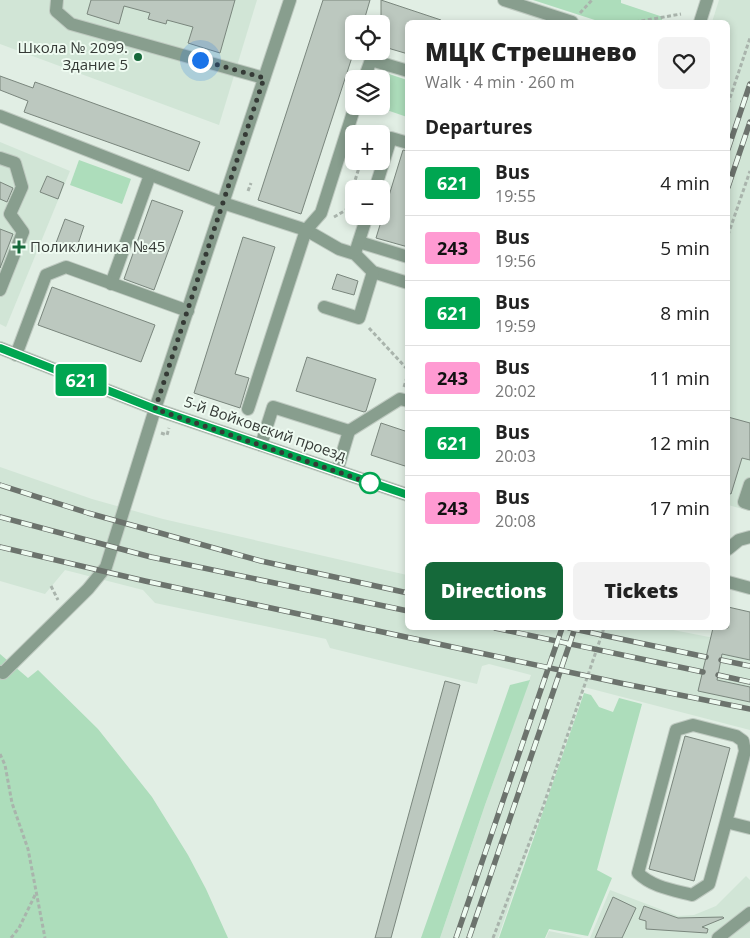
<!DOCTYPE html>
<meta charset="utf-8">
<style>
body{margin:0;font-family:"Open Sans",sans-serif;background:#f2f2f2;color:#222;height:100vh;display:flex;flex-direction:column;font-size:19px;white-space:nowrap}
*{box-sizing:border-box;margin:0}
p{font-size:16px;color:#767676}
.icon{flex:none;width:28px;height:28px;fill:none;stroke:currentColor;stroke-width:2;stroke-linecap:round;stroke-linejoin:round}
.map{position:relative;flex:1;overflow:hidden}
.sheet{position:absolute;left:405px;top:20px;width:325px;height:610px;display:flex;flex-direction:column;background:#fff;border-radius:8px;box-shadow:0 2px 8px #0003}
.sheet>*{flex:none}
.badge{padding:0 10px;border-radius:4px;font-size:18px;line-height:32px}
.controls{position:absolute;left:345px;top:15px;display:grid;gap:10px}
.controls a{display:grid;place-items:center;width:45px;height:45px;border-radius:8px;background:#fff;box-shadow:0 2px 8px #0003;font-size:25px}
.you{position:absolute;width:25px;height:25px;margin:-12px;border:4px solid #fff;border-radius:50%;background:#1a73e8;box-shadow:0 0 0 8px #1a73e833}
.map>.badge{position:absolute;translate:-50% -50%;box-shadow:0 0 0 2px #fff}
h2{padding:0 20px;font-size:19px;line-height:45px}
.round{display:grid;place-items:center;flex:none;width:52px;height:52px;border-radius:8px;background:#f2f2f2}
.summary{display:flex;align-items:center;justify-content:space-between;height:85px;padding:0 20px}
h1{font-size:24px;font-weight:800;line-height:38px}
.primary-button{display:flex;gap:10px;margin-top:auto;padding:10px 20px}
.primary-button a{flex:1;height:58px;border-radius:8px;background:#15693a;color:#fff;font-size:20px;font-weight:800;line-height:58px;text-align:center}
.primary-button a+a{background:#f2f2f2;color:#222}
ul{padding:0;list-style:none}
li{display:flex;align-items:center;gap:15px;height:65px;padding:0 20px;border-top:1px solid #e0e0e0}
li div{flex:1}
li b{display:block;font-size:19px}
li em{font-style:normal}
li .badge{min-width:55px;font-weight:700;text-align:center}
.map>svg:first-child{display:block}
</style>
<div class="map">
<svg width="750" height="938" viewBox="0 0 750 938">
<rect width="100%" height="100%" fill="#e1eee4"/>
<g fill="#d1e5d6">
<path d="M0 0H257L219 125 0 44Z"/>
<path d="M719 0H750V511L728 505V22H712Z"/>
<path d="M0 142 70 171 6 327 0 324Z"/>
<path d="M0 467 92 499 163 519 407 575 408 628H663L750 645V730L584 687 498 938H440L485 805 531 675 489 664 482 666 477 684 464 681 330 648 326 639 155 603 143 590 65 570 45 594 0 581Z"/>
<path d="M746 876 750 880V938H590L610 890 678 916 694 915 716 906Z"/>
<path d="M549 931 583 938H546Z"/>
</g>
<g fill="#adddbb">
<path d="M533 0H621V3L663 17 661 22H601Z"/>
<path d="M380 71 407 80V117L375 106H381V79H377Z"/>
<path d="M79 160 131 179 122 204 70 185Z"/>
<path d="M0 654 28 678 38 670 98 729 152 797 188 855 206 889 228 938H0Z"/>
<path d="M530 680 485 805 440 938H421L510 685Z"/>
<path d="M584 693 591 695 599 707 613 712 619 698 642 704 597 870 612 878 588 936 549 929 545 938H499Z"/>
</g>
<g fill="#bcc8bf" stroke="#7a867d">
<path d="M91 0H235L220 53 188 43 193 27 167 20 166 24 148 19 150 13 124 6 119 24 87 14Z"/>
<path d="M323 0H370L363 24H354V51L301 214 258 200Z"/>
<path d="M381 0 441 20 440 22H408V54L381 46Z"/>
<path d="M0 76 33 88 35 82 200 142 189 171 24 112 28 101 0 90Z"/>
<path d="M403 150 408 151V247L376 238Z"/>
<path d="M47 176 64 183 58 199 40 192Z"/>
<path d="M0 182 13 188 7 202 0 199Z"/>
<path d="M152 200 183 211 154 290 124 279Z"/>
<path d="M65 219 84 226 76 250 56 243Z"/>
<path d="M0 229 13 234 0 268Z"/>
<path d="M243 237 275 247 235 374 249 378 240 408 194 393Z"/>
<path d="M337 274 358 281 354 295 332 289Z"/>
<path d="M52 287 155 325 141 362 38 325Z"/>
<path d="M307 357 376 379 366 411 364 412 296 391Z"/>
<path d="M728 417 750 423V460L742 458 731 494 728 493Z"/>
<path d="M381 423 408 432V467L371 455Z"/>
<path d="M728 607 750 612V660L722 654 717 680 750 687V702L698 691 713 628H728Z"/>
<path d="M445 681 460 685 391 938H375Z"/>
<path d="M685 736 730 748 694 881 649 869Z"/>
<path d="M613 897 636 908 622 938H595Z"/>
<path d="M644 906 678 918 723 917 724 918 702 927 708 929 707 933 646 929V921L639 919Z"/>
</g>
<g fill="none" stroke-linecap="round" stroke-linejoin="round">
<g stroke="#bfcac1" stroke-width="14">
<g id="minor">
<path d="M57 0 56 11 71 24 264 78"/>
<path d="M504 0 572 22"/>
<path d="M700 22 707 0"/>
<path d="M364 79 371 60 408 71"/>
<path d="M0 116 223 203 306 230 339 249 355 254 373 272 408 283"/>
<path d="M0 158 15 163 22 187 10 214 23 232 0 290"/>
<path d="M375 189 391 138 408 143"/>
<path d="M359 242 408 257"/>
<path d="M356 250 367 216"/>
<path d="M111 284 150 175"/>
<path d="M324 307 359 318 373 272"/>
<path d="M0 348 155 409 408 495"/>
<path d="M16 355 46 275 66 267 188 311"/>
<path d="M248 409 306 230 321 213 355 106"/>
<path d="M349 431 400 399 408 401"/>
<path d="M261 445 273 407 349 431 337 471"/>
<path d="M750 484 744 502 750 504"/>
<path d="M728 549 739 540 750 537"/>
<path d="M728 582 750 588"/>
<path d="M0 672 3 673 88 589 106 567 155 409 290 0"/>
<path d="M726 822 709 884 692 895C673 890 652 887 638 873L676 730 693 725 736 736 743 741 745 751 726 822 750 828"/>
<path d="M718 938 750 913"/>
</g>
</g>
<g stroke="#a9b4ac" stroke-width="3" stroke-dasharray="4 2.5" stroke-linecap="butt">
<path d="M580 13 592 0"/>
<path d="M635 22 681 14"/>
<path d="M728 104 750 38"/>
<path d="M248 191 251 183"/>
<path d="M334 217 346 210 361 161"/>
<path d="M728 235 750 171"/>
<path d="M369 328 408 370"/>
<path d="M404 387 408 374"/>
<path d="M161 433 167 435 169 428"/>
<path d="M51 586 58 600"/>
<path d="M0 754 5 765 12 803 28 849 45 938"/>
<path d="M11 938 19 928 36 893"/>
<path d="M493 938 543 807 604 628"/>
</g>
<use href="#minor" stroke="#889e8e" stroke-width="12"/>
<g stroke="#6c736d" stroke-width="5.5">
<g id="rail">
<path d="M728 149 750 84"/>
<path d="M728 187 750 122"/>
<path d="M0 485 88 513 261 561 408 593"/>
<path d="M0 517 151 557 408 611"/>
<path d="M0 547 145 581 620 683 750 709"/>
<path d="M495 628 703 672"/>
<path d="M569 628 706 657"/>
<path d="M721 660 750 666"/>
<path d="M718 675 750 682"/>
<path d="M456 938 562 628"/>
<path d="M469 938 575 628"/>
</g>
</g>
<use href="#rail" stroke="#eefbf1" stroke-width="4" stroke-dasharray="11" stroke-linecap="butt"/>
</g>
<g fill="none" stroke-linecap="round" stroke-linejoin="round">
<g stroke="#fff" stroke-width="11">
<path id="line" d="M0 348 155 409 408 495"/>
</g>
<use href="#line" stroke="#00a651" stroke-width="8"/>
<path stroke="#353a36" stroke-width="5" stroke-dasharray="0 9" d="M200 60 264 78 155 409 370 483"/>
</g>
<g fill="#15693a" stroke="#eefbf1" stroke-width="2">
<circle cx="138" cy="57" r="5"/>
<path d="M16.5 239.5h5v5h5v5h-5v5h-5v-5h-5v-5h5z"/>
</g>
<circle fill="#fff" stroke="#00a651" stroke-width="2.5" cx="370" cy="483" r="10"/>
<g text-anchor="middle" stroke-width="4" stroke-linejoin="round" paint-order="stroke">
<g font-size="15" fill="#353a36" stroke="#eefbf1" text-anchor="end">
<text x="128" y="53">Школа № 2099.<tspan x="128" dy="17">Здание 5</tspan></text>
<text x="30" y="252" text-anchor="start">Поликлиника №45</text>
</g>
<g font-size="15" fill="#353a36" stroke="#eefbf1">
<text transform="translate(265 429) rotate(19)" y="5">5-й Войковский проезд</text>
</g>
</g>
</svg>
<div class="controls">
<a><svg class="icon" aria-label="locate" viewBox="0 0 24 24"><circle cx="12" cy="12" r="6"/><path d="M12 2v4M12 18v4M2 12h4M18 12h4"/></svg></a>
<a><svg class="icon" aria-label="layers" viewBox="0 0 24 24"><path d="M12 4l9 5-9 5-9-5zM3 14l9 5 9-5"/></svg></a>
<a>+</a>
<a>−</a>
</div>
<div class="you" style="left:200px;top:60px"></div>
<b class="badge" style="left:81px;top:380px;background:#00a651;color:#fff">621</b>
<section class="sheet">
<div class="summary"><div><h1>МЦК Стрешнево</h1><p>Walk · 4 min · 260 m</p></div><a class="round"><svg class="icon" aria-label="heart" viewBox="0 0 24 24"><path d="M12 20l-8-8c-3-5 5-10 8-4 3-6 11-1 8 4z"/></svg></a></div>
<h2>Departures</h2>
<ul>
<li><span class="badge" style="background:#00a651;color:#fff">621</span><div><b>Bus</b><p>19:55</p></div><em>4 min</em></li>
<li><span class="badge" style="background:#ff9ad2;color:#111">243</span><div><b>Bus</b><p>19:56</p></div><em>5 min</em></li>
<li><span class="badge" style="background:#00a651;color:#fff">621</span><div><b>Bus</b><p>19:59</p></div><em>8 min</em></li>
<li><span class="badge" style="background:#ff9ad2;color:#111">243</span><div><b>Bus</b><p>20:02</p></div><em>11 min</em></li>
<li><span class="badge" style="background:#00a651;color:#fff">621</span><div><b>Bus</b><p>20:03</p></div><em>12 min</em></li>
<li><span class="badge" style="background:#ff9ad2;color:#111">243</span><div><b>Bus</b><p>20:08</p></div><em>17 min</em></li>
</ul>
<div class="primary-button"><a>Directions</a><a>Tickets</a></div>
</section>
</div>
